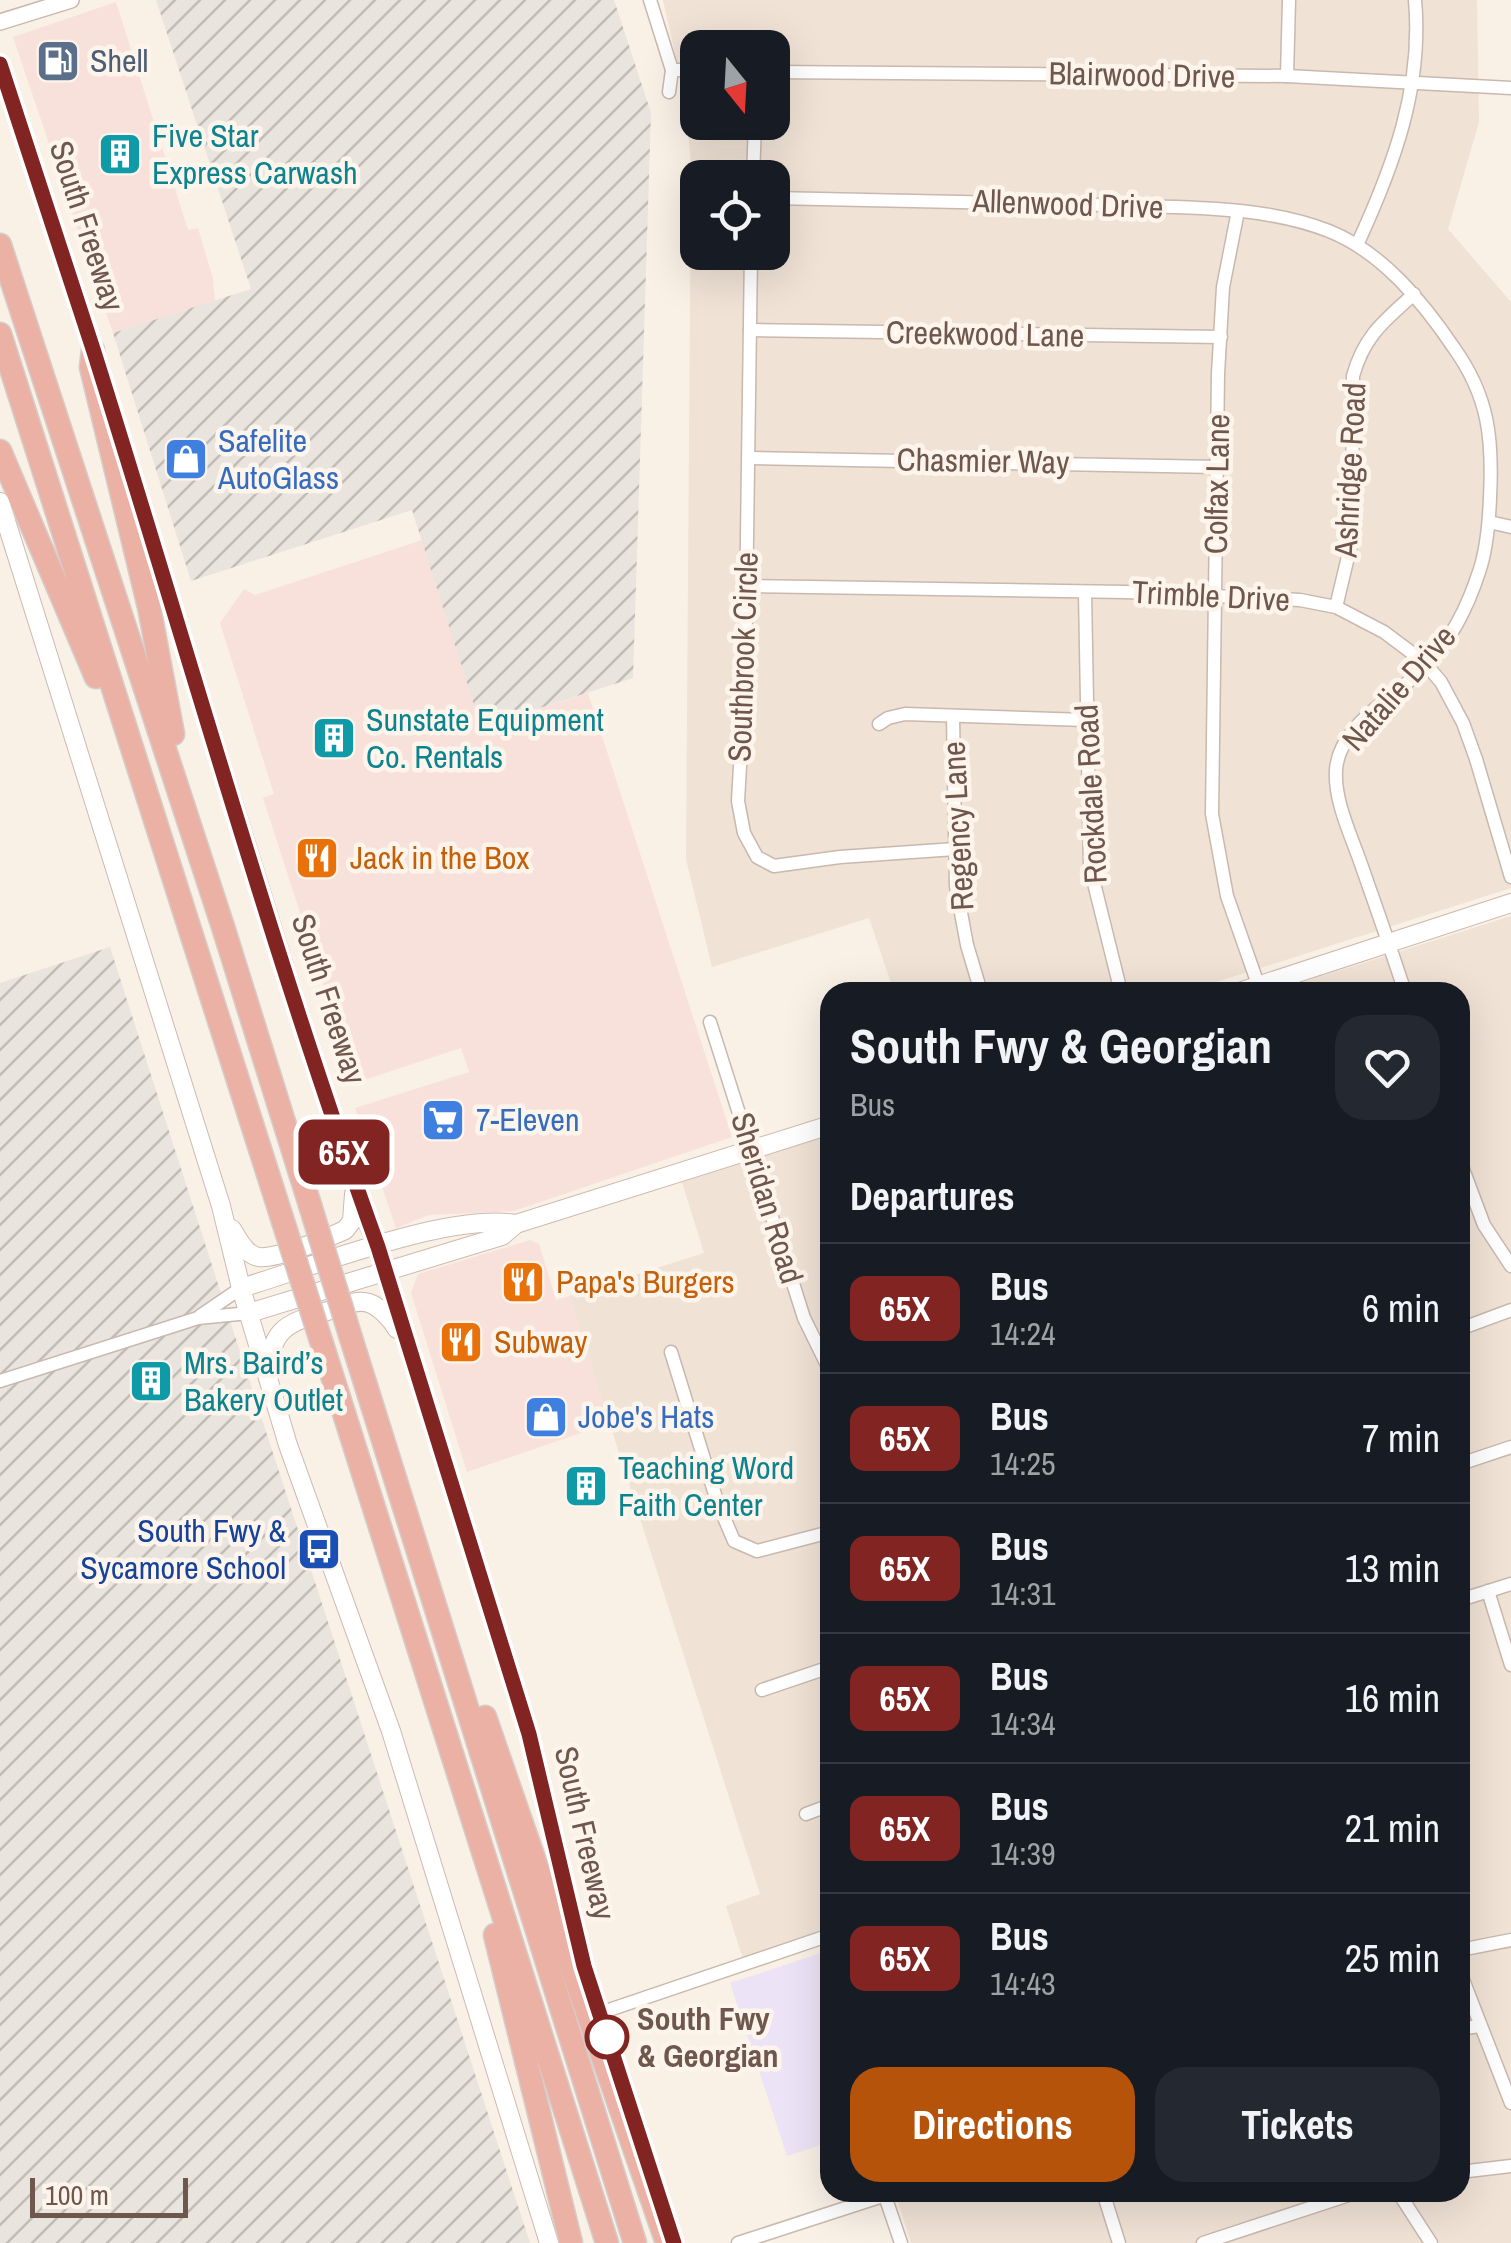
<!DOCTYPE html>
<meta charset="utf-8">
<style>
body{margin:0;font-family:"Archivo Narrow",sans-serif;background:#242831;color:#f1f3f6;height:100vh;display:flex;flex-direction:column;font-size:38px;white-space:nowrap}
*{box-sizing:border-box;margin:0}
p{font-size:32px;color:#9ea1a6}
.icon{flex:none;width:55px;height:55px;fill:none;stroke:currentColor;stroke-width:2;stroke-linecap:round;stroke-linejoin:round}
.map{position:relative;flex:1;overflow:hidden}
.details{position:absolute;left:820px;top:982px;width:650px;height:1220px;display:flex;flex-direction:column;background:#171b24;border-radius:30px;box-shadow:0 10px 40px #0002}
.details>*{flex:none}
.badge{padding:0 20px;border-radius:15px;font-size:35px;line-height:65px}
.needle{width:65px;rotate:162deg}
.controls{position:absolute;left:680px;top:30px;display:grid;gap:20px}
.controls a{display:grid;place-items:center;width:110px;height:110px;border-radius:20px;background:#171b24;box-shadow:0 10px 40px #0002;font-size:50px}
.scale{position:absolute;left:30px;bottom:25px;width:158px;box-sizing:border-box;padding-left:10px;border:5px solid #6f574e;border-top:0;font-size:28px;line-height:35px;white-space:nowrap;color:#6f574e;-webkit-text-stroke:8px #fdf5ec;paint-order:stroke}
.map>.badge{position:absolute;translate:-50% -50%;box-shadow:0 0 0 5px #fff}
h2{padding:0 30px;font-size:38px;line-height:90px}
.round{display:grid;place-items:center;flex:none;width:105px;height:105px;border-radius:30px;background:#242831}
.headline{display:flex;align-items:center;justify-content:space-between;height:170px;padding:0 30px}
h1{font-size:48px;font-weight:700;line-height:75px}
.primary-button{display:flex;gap:20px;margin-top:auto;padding:20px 30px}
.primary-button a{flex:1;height:115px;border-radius:30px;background:#b45309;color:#fff;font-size:40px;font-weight:700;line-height:115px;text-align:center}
.primary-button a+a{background:#242831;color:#f1f3f6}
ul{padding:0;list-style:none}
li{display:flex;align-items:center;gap:30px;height:130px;padding:0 30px;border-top:2px solid #363941}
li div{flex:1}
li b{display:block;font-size:38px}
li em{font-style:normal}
li .badge{min-width:110px;font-weight:700;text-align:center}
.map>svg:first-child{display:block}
</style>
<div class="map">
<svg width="1511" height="2243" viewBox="0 0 1511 2243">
<defs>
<pattern id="industrial-furrows" width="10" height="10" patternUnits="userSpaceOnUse" patternTransform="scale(2.5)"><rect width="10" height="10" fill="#eae4df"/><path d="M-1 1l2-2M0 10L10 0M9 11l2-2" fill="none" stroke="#c2bcb7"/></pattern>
</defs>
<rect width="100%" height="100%" fill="#f9f0e6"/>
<g fill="#f0e2d5" fill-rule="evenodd">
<path d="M663 0H1477L1479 122 1448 229 1511 302V888L1185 992H894L869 918 712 967 686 859 691 163 684 93ZM698 48H772V122H698ZM698 178H772V252H698Z"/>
<path d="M1511 916V2243H911L895 2193 1460 2192V992H1272Z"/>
<path d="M830 1134V1930L743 1959 726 1906 760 1894 569 1296 704 1253 682 1182Z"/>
</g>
<g fill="#f8e1db">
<path d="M116 2 188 230 198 228 213 279 215 301 113 333 13 37Z"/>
<path d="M422 540 481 727 588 693 732 1137 514 1211 429 1215 396 1228 355 1108 469 1072 461 1048 355 1083 263 798 274 794 220 623 244 589 255 595Z"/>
<path d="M530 1240 539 1244 556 1300 569 1296 610 1423 467 1472 411 1293 418 1274Z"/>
</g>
<g fill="url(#industrial-furrows)">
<path d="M156 0H614L651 113 633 678 481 727 412 510 191 581 113 333 251 289Z"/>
<path d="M110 947 218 1284 530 2243H0V983Z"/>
</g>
<path fill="#ede3f6" d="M830 1950V2142L787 2156 730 1983Z"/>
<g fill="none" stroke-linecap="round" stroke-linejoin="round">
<g stroke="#c9b8ae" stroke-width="15">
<g id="minor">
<path d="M650 0 672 70 669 92"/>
<path d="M672 70H698"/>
<path d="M772 72 1287 76 1511 88"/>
<path d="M1287 76 1289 0"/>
<path d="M753 178 755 122"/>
<path d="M772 198C883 200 994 202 1105 205 1177 208 1261 204 1329 231 1382 252 1423 302 1454 348 1489 397 1493 439 1490 498 1489 523 1487 549 1479 572 1468 606 1452 638 1428 664 1399 695 1339 723 1336 770 1334 801 1351 835 1361 864 1376 907 1391 949 1405 992"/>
<path d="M1238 211 1223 287 1218 374 1212 814 1227 896 1260 990"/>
<path d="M1357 245C1393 167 1423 88 1415 0"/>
<path d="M751 252 745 679 738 801 744 833 757 857 774 866 840 857 955 849"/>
<path d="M750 330 1221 337"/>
<path d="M749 458 1217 467"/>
<path d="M1489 522 1511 527"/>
<path d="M747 586 1126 592 1300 600 1336 607 1384 632 1424 662 1441 682 1463 723 1476 759 1511 877"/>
<path d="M1085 592 1090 867 1121 992"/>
<path d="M1336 607 1352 540 1353 376C1364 336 1384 321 1414 294"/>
<path d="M953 717 956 886 967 945 981 992"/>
<path d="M879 724 888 718 905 714 1086 720"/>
<path d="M710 1022 804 1318 830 1371"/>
<path d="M1460 1161 1484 1225 1511 1266"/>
<path d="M200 1316 241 1288"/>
<path d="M1460 1329 1511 1310"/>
<path d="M671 1352 717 1501 734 1541 757 1551 830 1532"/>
<path d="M0 1381 198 1318 249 1313"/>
<path d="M1460 1464 1511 1447"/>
<path d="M1488 1591 1511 1665"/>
<path d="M1460 1600 1511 1584"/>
<path d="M762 1690 830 1667"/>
<path d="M806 1814 830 1805"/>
<path d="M1460 1950 1511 1940"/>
<path d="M1460 1972 1511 2103"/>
<path d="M600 2013 830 1935"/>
<path d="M1460 2029 1479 2026"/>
<path d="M1460 2172 1511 2166"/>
<path d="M1103 2192 1119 2243"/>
<path d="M1398 2192 1431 2243"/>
<path d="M885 2196 901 2243"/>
<path d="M738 2243 895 2192"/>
<path d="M1203 2243 1358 2192"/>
</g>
</g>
<g stroke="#c9b8ae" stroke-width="18">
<path id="tertiary" d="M0 22 71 0"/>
</g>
<g stroke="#cebaaf" stroke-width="20">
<g id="secondary">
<path d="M0 64 96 360"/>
<path d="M112 414 296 1004 362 1210 378 1247 529 1734 584 1967 612 2052"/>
<path d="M0 502 221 1206 241 1288 288 1445 391 1731 549 2243"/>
<path d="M1239 992 1511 903"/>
<path d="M232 1229C237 1238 247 1256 259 1257 278 1259 327 1238 345 1230L352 1221 354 1194"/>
<path d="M241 1288C312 1267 447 1213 516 1224"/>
<path d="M249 1313 502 1236 516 1224 830 1125"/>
<path d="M270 1368C270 1325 295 1321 331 1310 342 1306 357 1299 369 1303 380 1307 391 1319 397 1329"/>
</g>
</g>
<g stroke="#d4cdca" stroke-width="25">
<g id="motorway">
<path d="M0 245 224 930 310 1205"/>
<path d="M0 334 281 1215"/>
<path d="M93 350 91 367 149 607 173 734"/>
<path d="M0 451 96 677"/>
<path d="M351 1338 635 2243"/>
<path d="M323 1347 607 2243"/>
<path d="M485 1717 667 2243"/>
<path d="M495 1935 571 2243"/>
</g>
</g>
<use href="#minor" stroke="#fff" stroke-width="12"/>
<use href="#tertiary" stroke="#fff" stroke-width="15"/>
<use href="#secondary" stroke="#fff" stroke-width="18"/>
<use href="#motorway" stroke="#ecb1a5" stroke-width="22"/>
<g stroke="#d4cdca" stroke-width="25" stroke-linecap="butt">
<g id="motorway-bridge">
<path d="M310 1205 351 1338"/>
<path d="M281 1215 323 1347"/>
</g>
</g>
<use href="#motorway-bridge" stroke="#ecb1a5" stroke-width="22"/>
</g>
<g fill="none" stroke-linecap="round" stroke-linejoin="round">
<g stroke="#fff" stroke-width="22">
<path id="line" d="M0 64C31 160 63 256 94 352 188 650 272 953 378 1247L529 1734 584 1966 674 2243"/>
</g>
<use href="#line" stroke="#822522" stroke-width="15"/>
</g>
<defs>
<g id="fuel-square" transform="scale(2.25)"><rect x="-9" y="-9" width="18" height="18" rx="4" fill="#5c6f8a" stroke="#fdf5ec"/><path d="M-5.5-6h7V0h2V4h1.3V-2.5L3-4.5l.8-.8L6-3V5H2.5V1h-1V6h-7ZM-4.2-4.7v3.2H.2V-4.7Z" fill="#fff"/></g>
<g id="building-square" transform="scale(2.25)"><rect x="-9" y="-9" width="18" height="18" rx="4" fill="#0f9aa8" stroke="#fdf5ec"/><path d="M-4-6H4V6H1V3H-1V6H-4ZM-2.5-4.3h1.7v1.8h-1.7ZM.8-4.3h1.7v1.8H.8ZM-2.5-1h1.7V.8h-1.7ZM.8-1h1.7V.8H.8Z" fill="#fff"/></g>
<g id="shop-square" transform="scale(2.25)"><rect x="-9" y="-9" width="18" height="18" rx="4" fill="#3f7fe0" stroke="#fdf5ec"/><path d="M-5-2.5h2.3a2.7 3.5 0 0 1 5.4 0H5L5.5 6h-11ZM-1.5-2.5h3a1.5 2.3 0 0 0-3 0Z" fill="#fff"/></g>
<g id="restaurant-square" transform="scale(2.25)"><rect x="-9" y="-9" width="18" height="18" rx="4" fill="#e8710a" stroke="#fdf5ec"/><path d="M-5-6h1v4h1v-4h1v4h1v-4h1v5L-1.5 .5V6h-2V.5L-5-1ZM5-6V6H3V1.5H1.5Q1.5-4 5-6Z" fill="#fff"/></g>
<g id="supermarket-square" transform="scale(2.25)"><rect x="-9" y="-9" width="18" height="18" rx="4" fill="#3f7fe0" stroke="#fdf5ec"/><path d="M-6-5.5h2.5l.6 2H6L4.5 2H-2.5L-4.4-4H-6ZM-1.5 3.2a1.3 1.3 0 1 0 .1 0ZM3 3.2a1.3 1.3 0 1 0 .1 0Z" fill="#fff"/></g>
<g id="bus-square" transform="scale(2.25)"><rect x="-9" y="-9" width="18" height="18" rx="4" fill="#1a4fb4" stroke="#fdf5ec"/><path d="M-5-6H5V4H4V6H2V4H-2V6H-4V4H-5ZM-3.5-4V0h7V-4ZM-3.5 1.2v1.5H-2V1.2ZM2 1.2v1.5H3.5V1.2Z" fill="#fff"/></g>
</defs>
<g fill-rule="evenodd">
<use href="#fuel-square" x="58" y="61"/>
<use href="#building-square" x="120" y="154"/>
<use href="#shop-square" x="186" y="459"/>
<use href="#building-square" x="334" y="738"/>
<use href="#restaurant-square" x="317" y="858"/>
<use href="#supermarket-square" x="443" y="1120"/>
<use href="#restaurant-square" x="523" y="1282"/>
<use href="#restaurant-square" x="461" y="1342"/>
<use href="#building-square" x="151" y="1381"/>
<use href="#shop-square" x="546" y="1417"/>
<use href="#building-square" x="586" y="1486"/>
<use href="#bus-square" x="319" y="1549"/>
</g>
<circle fill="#fff" stroke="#822522" stroke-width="5" cx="607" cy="2037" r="20"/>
<g text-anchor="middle" stroke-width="9" stroke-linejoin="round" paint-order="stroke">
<g font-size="32" fill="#4e5e75" stroke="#fdf5ec" text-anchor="start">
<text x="90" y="72">Shell</text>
</g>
<g font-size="32" fill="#6f574e" stroke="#fdf5ec">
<text transform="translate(1142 75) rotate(1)" y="11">Blairwood Drive</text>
<text transform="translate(1068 204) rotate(2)" y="11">Allenwood Drive</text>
<text transform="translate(87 226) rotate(72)" y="11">South Freeway</text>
<text transform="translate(985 334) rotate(1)" y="11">Creekwood Lane</text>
<text transform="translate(983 461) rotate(1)" y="11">Chasmier Way</text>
<text transform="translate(1350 470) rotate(-87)" y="11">Ashridge Road</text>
<text transform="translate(1217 484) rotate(-89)" y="11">Colfax Lane</text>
<text transform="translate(1211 596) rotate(3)" y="11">Trimble Drive</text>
<text transform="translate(743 657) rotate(-88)" y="11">Southbrook Circle</text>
<text transform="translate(1399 688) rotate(-49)" y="11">Natalie Drive</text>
<text transform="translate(1091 794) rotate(-93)" y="11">Rockdale Road</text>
<text transform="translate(958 826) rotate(-93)" y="11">Regency Lane</text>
<text transform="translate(329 999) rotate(72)" y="11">South Freeway</text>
<text transform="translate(767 1198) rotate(73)" y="11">Sheridan Road</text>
<text transform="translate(585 1833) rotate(77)" y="11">South Freeway</text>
</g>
<g font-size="32" fill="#0d838f" stroke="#fdf5ec" text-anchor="start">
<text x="152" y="147">Five Star<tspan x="152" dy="37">Express Carwash</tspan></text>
<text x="366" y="731">Sunstate Equipment<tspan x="366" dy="37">Co. Rentals</tspan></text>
<text x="184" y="1374">Mrs. Baird’s<tspan x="184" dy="37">Bakery Outlet</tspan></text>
<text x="618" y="1479">Teaching Word<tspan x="618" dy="37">Faith Center</tspan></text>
</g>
<g font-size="32" fill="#366cbe" stroke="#fdf5ec" text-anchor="start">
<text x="218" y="452">Safelite<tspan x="218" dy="37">AutoGlass</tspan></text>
<text x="476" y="1131">7-Eleven</text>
<text x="578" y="1428">Jobe's Hats</text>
</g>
<g font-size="32" fill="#c56008" stroke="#fdf5ec" text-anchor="start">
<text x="350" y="869">Jack in the Box</text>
<text x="556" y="1293">Papa's Burgers</text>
<text x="494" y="1353">Subway</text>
</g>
<g font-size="32" fill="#164399" stroke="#fdf5ec" text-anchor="end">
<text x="286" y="1542">South Fwy &amp;<tspan x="286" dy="37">Sycamore School</tspan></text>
</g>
<g font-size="32" font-weight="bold" fill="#6f574e" stroke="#fdf5ec" text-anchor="start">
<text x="637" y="2030">South Fwy<tspan x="637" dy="37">&amp; Georgian</tspan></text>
</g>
</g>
</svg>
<div class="controls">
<a><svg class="needle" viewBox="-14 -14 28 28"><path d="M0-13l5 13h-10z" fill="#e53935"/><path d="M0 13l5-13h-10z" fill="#9ea1a6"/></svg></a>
<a><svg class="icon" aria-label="locate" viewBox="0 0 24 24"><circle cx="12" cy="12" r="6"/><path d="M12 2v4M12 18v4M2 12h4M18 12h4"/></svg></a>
</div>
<div class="scale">100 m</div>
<b class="badge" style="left:344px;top:1152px;background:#822522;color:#fff">65X</b>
<section class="details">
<div class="headline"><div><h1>South Fwy &amp; Georgian</h1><p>Bus</p></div><a class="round"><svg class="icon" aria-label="heart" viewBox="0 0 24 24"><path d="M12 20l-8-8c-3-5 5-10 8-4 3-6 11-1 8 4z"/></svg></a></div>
<h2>Departures</h2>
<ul>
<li><span class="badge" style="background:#822522;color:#fff">65X</span><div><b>Bus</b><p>14:24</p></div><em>6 min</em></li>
<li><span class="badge" style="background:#822522;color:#fff">65X</span><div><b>Bus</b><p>14:25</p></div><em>7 min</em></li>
<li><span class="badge" style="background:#822522;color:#fff">65X</span><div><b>Bus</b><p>14:31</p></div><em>13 min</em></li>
<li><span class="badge" style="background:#822522;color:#fff">65X</span><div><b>Bus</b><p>14:34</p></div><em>16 min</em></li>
<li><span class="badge" style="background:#822522;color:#fff">65X</span><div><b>Bus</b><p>14:39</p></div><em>21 min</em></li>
<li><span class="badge" style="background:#822522;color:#fff">65X</span><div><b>Bus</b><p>14:43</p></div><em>25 min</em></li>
</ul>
<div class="primary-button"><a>Directions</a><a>Tickets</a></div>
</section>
</div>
